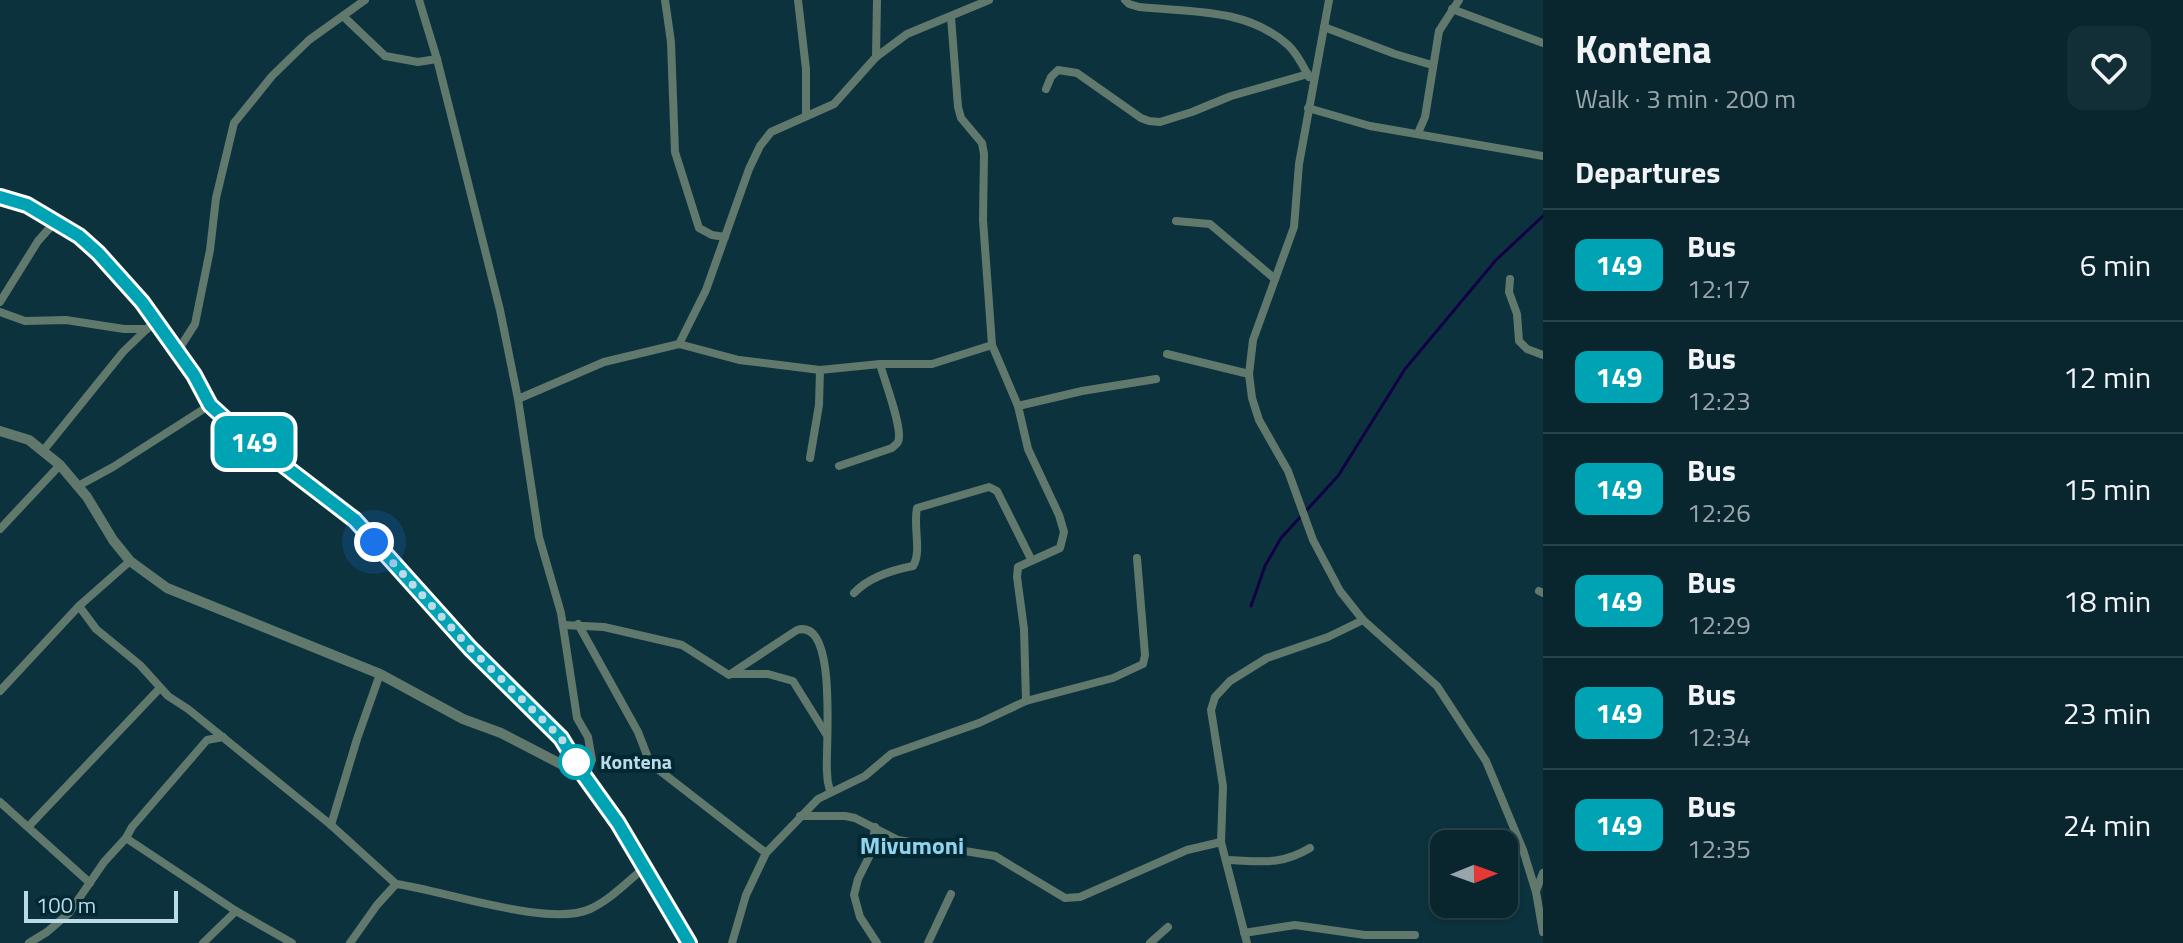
<!DOCTYPE html>
<meta charset="utf-8">
<style>
body{margin:0;font-family:"Titillium Web",sans-serif;background:#122e36;color:#f1f3f6;height:100vh;display:flex;flex-direction:column;font-size:30px;white-space:nowrap}
*{box-sizing:border-box;margin:0}
p{font-size:26px;color:#99a5aa}
.icon{flex:none;width:44px;height:44px;fill:none;stroke:currentColor;stroke-width:2;stroke-linecap:round;stroke-linejoin:round}
.map{position:relative;flex:1;overflow:hidden}
.details{display:flex;flex-direction:column;background:#09262e;width:640px}
.details>*{flex:none}
.badge{padding:0 16px;border-radius:12px;font-size:28px;line-height:52px}
.needle{width:52px;rotate:89deg}
.fabs{position:absolute;left:1430px;top:830px;display:grid;gap:16px}
.fabs a{display:grid;place-items:center;width:88px;height:88px;border-radius:16px;background:#09262e;box-shadow:0 2px 6px #0004,0 0 0 2px #29434a;font-size:40px}
.scale{position:absolute;left:24px;bottom:20px;width:154px;box-sizing:border-box;padding-left:8px;border:4px solid #badbe7;border-top:0;font-size:22px;line-height:28px;white-space:nowrap;color:#badbe7;-webkit-text-stroke:6px #012833;paint-order:stroke}
.you{position:absolute;width:40px;height:40px;margin:-20px;border:6px solid #fff;border-radius:50%;background:#1a73e8;box-shadow:0 0 0 12px #1a73e833}
.map>.badge{position:absolute;translate:-50% -50%;box-shadow:0 0 0 4px #fff}
h2{padding:0 32px;font-size:30px;line-height:72px}
.round{display:grid;place-items:center;flex:none;width:84px;height:84px;border-radius:16px;background:#122e36}
.summary{display:flex;align-items:center;justify-content:space-between;height:136px;padding:0 32px}
h1{font-size:38px;font-weight:700;line-height:60px}
ul{padding:0;list-style:none}
li{display:flex;align-items:center;gap:24px;height:112px;padding:0 32px;border-top:2px solid #29434a}
li div{flex:1}
li b{display:block;font-size:30px}
li em{font-style:normal}
li .badge{min-width:88px;font-weight:700;text-align:center}
main{display:flex;flex:1;min-height:0}
.map>svg:first-child{display:block}
</style>
<main>
<div class="map">
<svg width="1543" height="943" viewBox="0 0 1543 943">
<rect width="100%" height="100%" fill="#0c323d"/>
<g fill="none" stroke-linecap="round" stroke-linejoin="round">
<path stroke="#130146" stroke-width="3" d="M1251 606 1265 566 1281 538 1338 476 1405 369 1496 260 1543 216"/>
<g stroke="#61796c" stroke-width="8">
<path d="M419 0 437 59 500 310 518 399 539 537 561 613 577 718 588 737 592 760 585 777"/>
<path d="M665 0 671 42 675 152 699 228 712 235 725 237"/>
<path d="M798 0 806 69V115"/>
<path d="M1125 0 1129 4 1139 7C1190 12 1247 8 1288 45 1297 53 1303 66 1309 77"/>
<path d="M1329 0 1299 164 1294 227 1253 340 1249 374 1252 398 1259 420 1288 471 1313 540 1340 591 1363 620 1437 686 1486 761 1523 850 1536 892 1543 932"/>
<path d="M1452 9 1543 43"/>
<path d="M343 16 385 56 418 62 437 59"/>
<path d="M951 17 958 107 961 118 982 143 984 154 983 220 992 345 1018 406 1028 449 1059 515 1064 532 1060 548 1018 567 1017 577 1024 629 1026 701"/>
<path d="M1324 27 1395 54 1432 65"/>
<path d="M876 57 877 0"/>
<path d="M1046 89 1051 77 1058 70 1077 73 1141 118 1149 121 1160 122 1192 112 1231 96 1308 74"/>
<path d="M1308 108 1370 126 1543 156"/>
<path d="M1418 133 1425 117 1439 31 1459 0"/>
<path d="M1176 221 1210 224 1275 279"/>
<path d="M1510 279 1509 292 1517 314 1519 341 1527 349 1543 355"/>
<path d="M0 302 38 241 55 222"/>
<path d="M0 312 25 321 66 320 124 329H147"/>
<path d="M679 344 706 290 749 169 760 146 771 132 834 104 876 57 907 34 989 0"/>
<path d="M177 352 195 324 210 250 216 198 234 123 272 76 309 40 365 0"/>
<path d="M1167 354 1249 374"/>
<path d="M518 399 604 362 679 344 739 360 820 370 880 364H932L992 345"/>
<path d="M1018 406 1082 391 1156 379"/>
<path d="M43 451 123 352 155 321"/>
<path d="M810 458 819 405 820 370"/>
<path d="M839 466 892 448C896 444 899 443 899 437 900 421 885 382 880 364"/>
<path d="M78 486 113 467 210 405"/>
<path d="M0 529 60 465"/>
<path d="M1539 591 1543 593"/>
<path d="M854 593C869 577 892 570 913 566 922 552 913 527 917 508L989 487 997 491 1031 559"/>
<path d="M79 606 96 629 140 665 168 696 188 709 331 825 396 884"/>
<path d="M578 624 638 732 650 763 766 853"/>
<path d="M563 625 604 627 682 645 729 675 797 630C839 617 825 750 827 772 827 779 828 785 830 791"/>
<path d="M731 674H768L793 681 826 734"/>
<path d="M0 691 79 606 130 561"/>
<path d="M223 737 207 740 132 827 126 838 236 911 292 943"/>
<path d="M0 802 90 883"/>
<path d="M800 816H845L855 818 898 840 995 856 1065 898 1080 897 1187 850 1221 842"/>
<path d="M331 825 357 739 380 674"/>
<path d="M28 827 160 688"/>
<path d="M875 827 871 853 858 879 854 895 860 917 877 943"/>
<path d="M1227 860C1260 861 1280 866 1310 848"/>
<path d="M1536 891 1543 873"/>
<path d="M1244 933 1295 925 1365 935H1415"/>
<path d="M29 943 47 932 69 913 104 862 126 838"/>
<path d="M203 943 236 911"/>
<path d="M350 943 377 905 396 884C442 890 549 928 590 909 610 900 627 882 644 868"/>
<path d="M732 943 746 895 766 853 818 799 865 776 891 754 979 723 1026 701 1113 678 1143 664 1145 655 1137 558"/>
<path d="M928 943 951 894"/>
<path d="M1150 943 1168 927"/>
<path d="M1247 943 1221 842 1223 786 1211 710 1215 697 1230 681 1267 658 1328 637 1363 620"/>
</g>
<path stroke="#61796c" stroke-width="10" d="M0 431 29 440 60 465 87 497 113 540 130 561 167 588 380 674 463 719 501 733 584 776"/>
<path stroke="#7da490" stroke-width="12" d="M0 197 27 205 79 236 98 253 142 302 194 375 210 405 235 428 355 520 470 648 561 738 585 777 618 823 689 943"/>
</g>
<g fill="none" stroke-linecap="round" stroke-linejoin="round">
<g stroke="#fff" stroke-width="18">
<path id="line" d="M0 197 27 205 79 236 98 253 142 302 194 375 210 405 235 428 355 520 470 648 561 738 585 777 618 823 689 943"/>
</g>
<use href="#line" stroke="#00a3b4" stroke-width="12"/>
<path stroke="#badbe7" stroke-width="8" stroke-dasharray="0 14.4" d="M374 542 470 648 561 738 576 762"/>
</g>
<circle fill="#fff" stroke="#00a3b4" stroke-width="4" cx="576" cy="762" r="16"/>
<g text-anchor="middle" stroke-width="8" stroke-linejoin="round" paint-order="stroke">
<g font-size="20" font-weight="bold" fill="#badbe7" stroke="#012833" text-anchor="start">
<text x="600" y="769">Kontena</text>
</g>
<g font-size="24" font-weight="bold" fill="#8fd4ec" stroke="#012833">
<text x="912" y="854">Mivumoni</text>
</g>
</g>
</svg>
<div class="fabs">
<a><svg class="needle" viewBox="-14 -14 28 28"><path d="M0-13l5 13h-10z" fill="#e53935"/><path d="M0 13l5-13h-10z" fill="#99a5aa"/></svg></a>
</div>
<div class="scale">100 m</div>
<div class="you" style="left:374px;top:542px"></div>
<b class="badge" style="left:254px;top:442px;background:#00a3b4;color:#fff">149</b>
</div>
<section class="details">
<div class="summary"><div><h1>Kontena</h1><p>Walk · 3 min · 200 m</p></div><a class="round"><svg class="icon" aria-label="heart" viewBox="0 0 24 24"><path d="M12 20l-8-8c-3-5 5-10 8-4 3-6 11-1 8 4z"/></svg></a></div>
<h2>Departures</h2>
<ul>
<li><span class="badge" style="background:#00a3b4;color:#fff">149</span><div><b>Bus</b><p>12:17</p></div><em>6 min</em></li>
<li><span class="badge" style="background:#00a3b4;color:#fff">149</span><div><b>Bus</b><p>12:23</p></div><em>12 min</em></li>
<li><span class="badge" style="background:#00a3b4;color:#fff">149</span><div><b>Bus</b><p>12:26</p></div><em>15 min</em></li>
<li><span class="badge" style="background:#00a3b4;color:#fff">149</span><div><b>Bus</b><p>12:29</p></div><em>18 min</em></li>
<li><span class="badge" style="background:#00a3b4;color:#fff">149</span><div><b>Bus</b><p>12:34</p></div><em>23 min</em></li>
<li><span class="badge" style="background:#00a3b4;color:#fff">149</span><div><b>Bus</b><p>12:35</p></div><em>24 min</em></li>
</ul>
</section>
</main>
